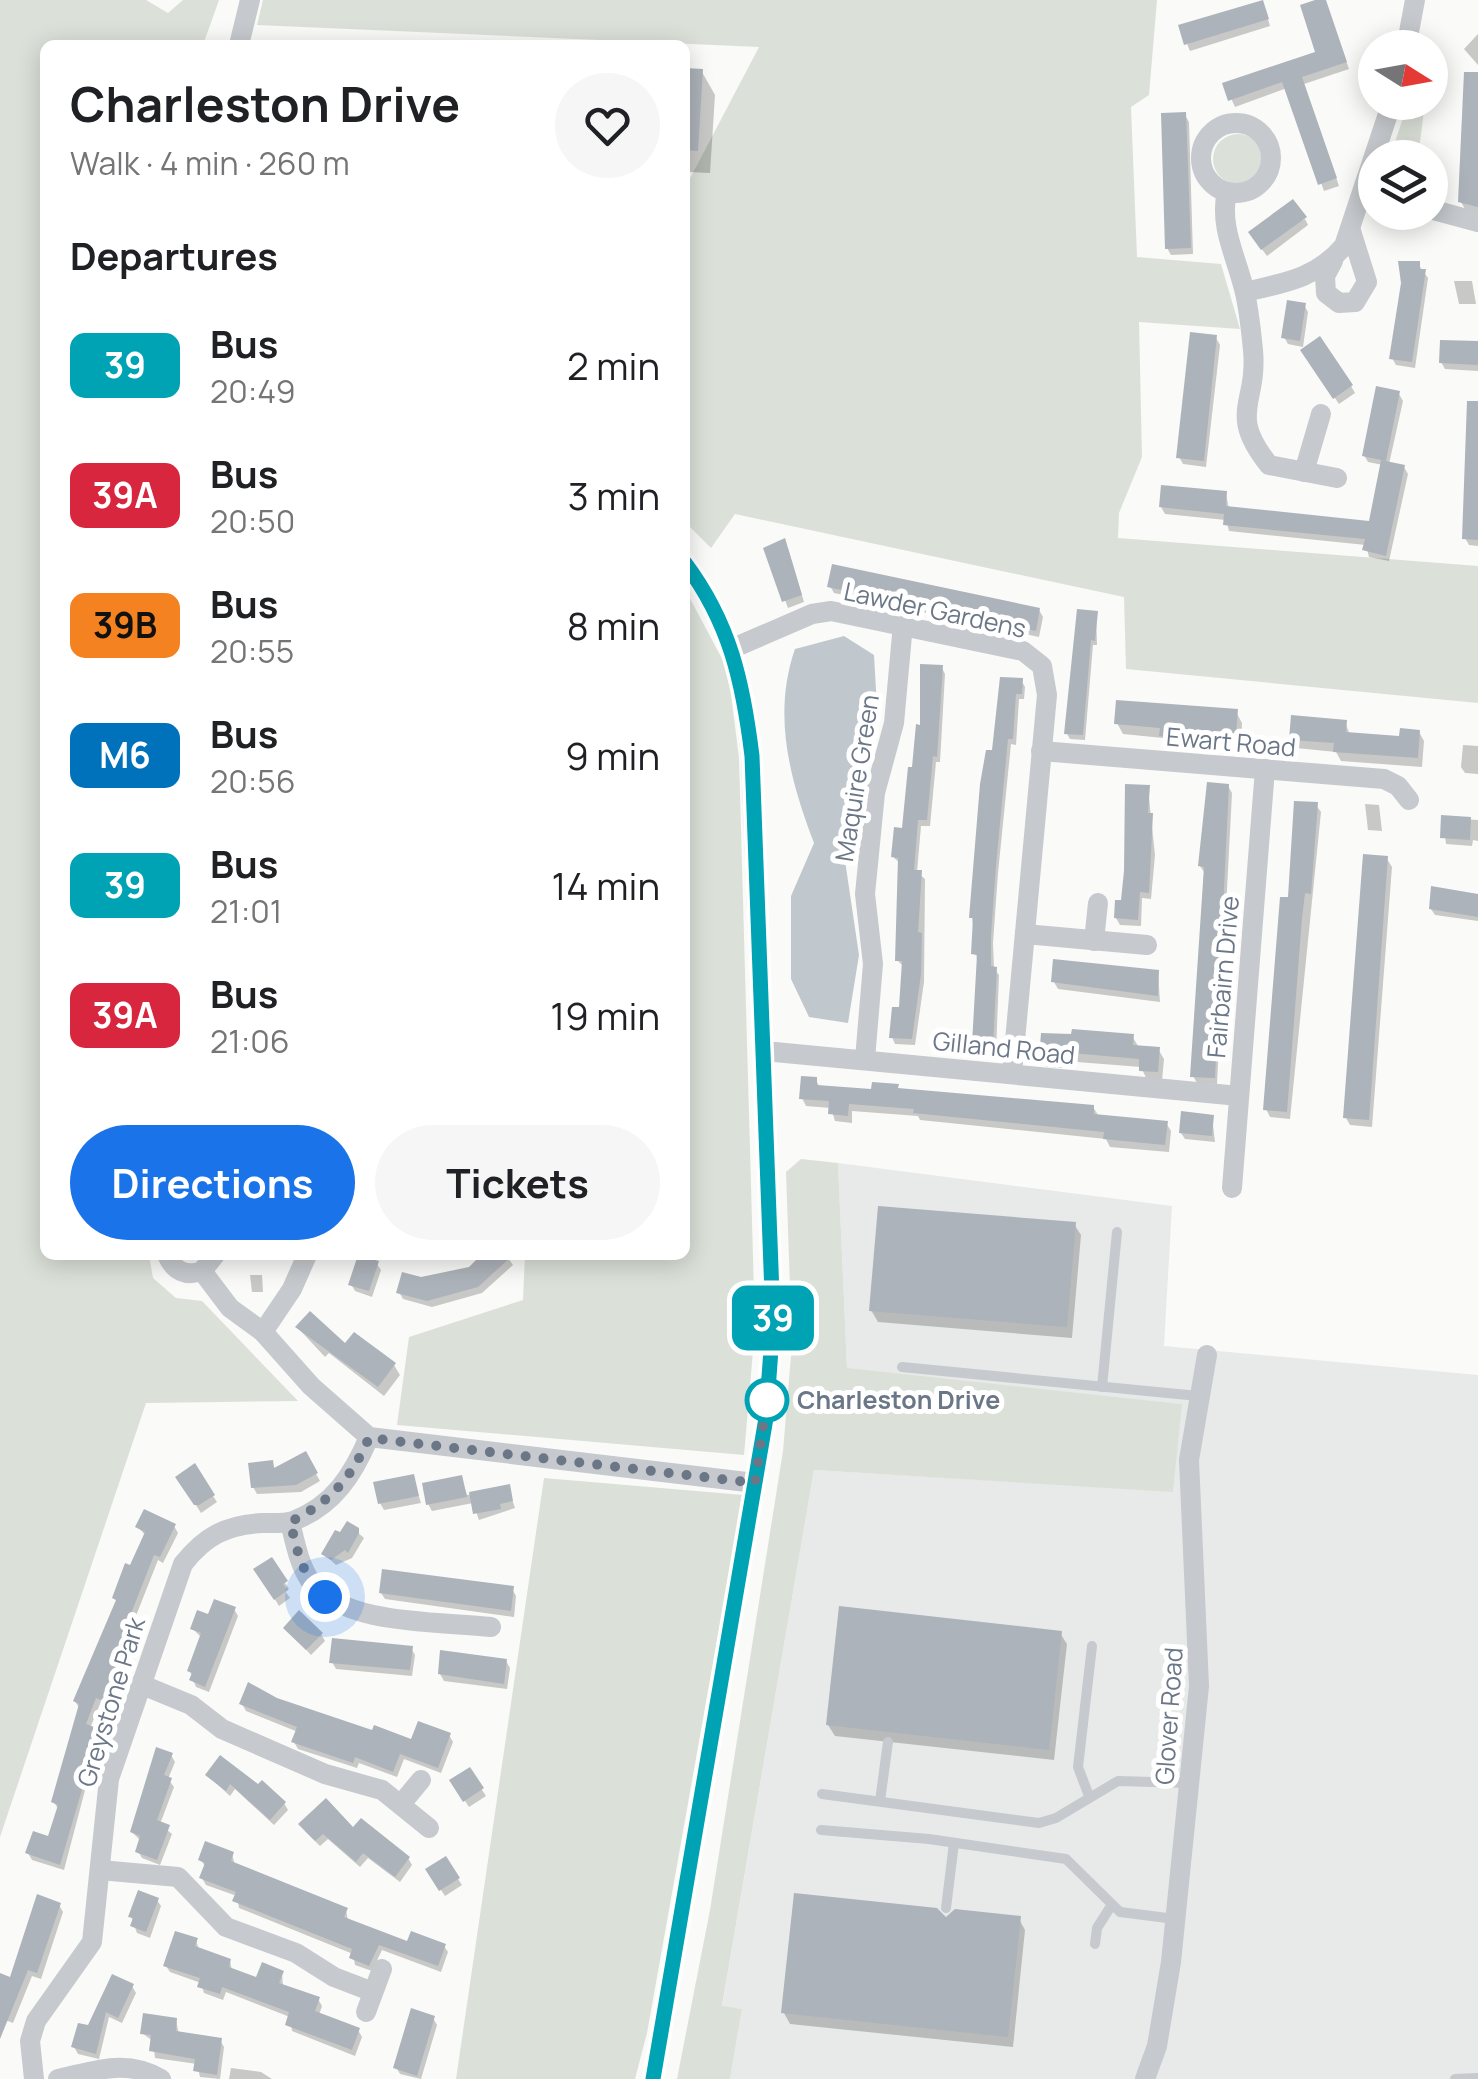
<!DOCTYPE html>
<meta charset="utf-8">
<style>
body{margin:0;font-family:Manrope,sans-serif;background:#f6f6f6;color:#202124;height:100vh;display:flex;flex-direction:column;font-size:38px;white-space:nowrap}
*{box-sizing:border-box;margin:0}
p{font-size:32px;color:#757577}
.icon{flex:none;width:55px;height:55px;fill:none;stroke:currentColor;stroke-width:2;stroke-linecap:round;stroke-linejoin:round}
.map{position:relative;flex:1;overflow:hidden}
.details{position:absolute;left:40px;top:40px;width:650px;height:1220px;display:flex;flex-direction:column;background:#fff;border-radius:15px;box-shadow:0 5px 25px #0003}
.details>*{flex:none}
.badge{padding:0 20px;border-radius:15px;font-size:35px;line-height:65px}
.needle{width:65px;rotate:101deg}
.controls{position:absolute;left:1358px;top:30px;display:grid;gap:20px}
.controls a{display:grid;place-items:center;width:90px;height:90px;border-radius:50%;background:#fff;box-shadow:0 5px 25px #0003;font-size:50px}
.you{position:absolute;width:50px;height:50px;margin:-25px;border:8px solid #fff;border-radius:50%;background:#1a73e8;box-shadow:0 0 0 15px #1a73e833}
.map>.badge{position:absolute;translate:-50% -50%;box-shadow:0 0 0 5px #fff}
h2{padding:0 30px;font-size:38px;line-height:90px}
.round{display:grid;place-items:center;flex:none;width:105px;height:105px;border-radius:52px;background:#f6f6f6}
.summary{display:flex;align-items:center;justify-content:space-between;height:170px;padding:0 30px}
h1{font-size:48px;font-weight:700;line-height:75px}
.primary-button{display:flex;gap:20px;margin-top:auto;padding:20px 30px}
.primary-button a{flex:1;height:115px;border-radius:60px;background:#1a73e8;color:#fff;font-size:40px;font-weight:700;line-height:115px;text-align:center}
.primary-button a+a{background:#f6f6f6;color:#202124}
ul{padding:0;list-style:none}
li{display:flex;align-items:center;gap:30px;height:130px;padding:0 30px}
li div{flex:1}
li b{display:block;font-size:38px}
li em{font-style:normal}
li .badge{min-width:110px;font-weight:700;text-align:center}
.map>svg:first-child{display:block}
</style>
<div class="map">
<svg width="1478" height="2079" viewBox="0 0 1478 2079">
<rect width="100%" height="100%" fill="#fafaf8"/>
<path fill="#e8e9e9" d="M838 1163 1172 1206 1164 1346 1478 1375V2079H730L742 2009 722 2007 814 1470 1173 1491 1181 1404 847 1369Z"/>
<g fill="#dbe1d9">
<path d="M0 0H146L168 13 183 0H219L203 45H45V1255H149L153 1278 176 1298 202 1301 298 1401 146 1403 0 1837Z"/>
<path d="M263 0H1157L1149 95 1131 107 1137 257 1221 264 1240 329 1139 322 1142 457 1119 513 1118 538 1478 566V703L1126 669 1124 597 735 514 711 548 685 522V188L759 47 257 25Z"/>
<path d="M1408 103H1425L1418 157H1390Z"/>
<circle cx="1238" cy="159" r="25"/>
<path d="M685 589 728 670 739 758 755 1328 744 1455 397 1425 409 1337 523 1300 525 1255H685Z"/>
<path d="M801 1159 838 1163 847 1368 1182 1404 1173 1492 814 1470 722 2006 742 2009 730 2079H677L710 1910 783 1451 792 1344 786 1172Z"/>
<path d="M544 1478 743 1495 647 2033 635 2079H456Z"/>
</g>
<path fill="#c0c8ce" d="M844 636 874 655 877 708 843 847 859 955 848 1023 809 1017 791 979V896L814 843C790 780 772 715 795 649Z"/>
<g fill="#0003">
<path d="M1324 0 1349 69 1304 84 1339 186 1324 191 1287 88 1235 107 1225 85 1319 54Z"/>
<path d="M1265 9 1270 26 1190 51 1187 44Z"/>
<path d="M1478 34V65L1464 49Z"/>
<path d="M685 71 702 72 715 95 710 173 689 172 685 165Z"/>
<path d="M1478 75V213L1465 209 1461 202Z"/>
<path d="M1185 115 1189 122 1193 254 1171 255 1167 248Z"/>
<path d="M1305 219 1308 225 1267 256 1255 240Z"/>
<path d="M1418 264 1428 278 1415 368 1396 365 1392 358Z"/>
<path d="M1454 281H1472L1476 304H1459Z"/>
<path d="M1304 305 1308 312 1303 347 1288 344 1284 337Z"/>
<path d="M1216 338 1220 345 1206 467 1183 464 1179 457Z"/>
<path d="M1478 344V371L1445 369 1441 362Z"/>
<path d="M1307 357 1351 386 1355 393 1339 404Z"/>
<path d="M1399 394 1403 401 1389 464 1404 467 1408 474 1389 561 1369 557 1366 545 1229 531 1226 520 1165 514 1161 507 1226 494 1229 509 1371 523 1383 465 1368 462 1364 455Z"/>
<path d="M1478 414V546L1469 545 1465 538Z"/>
<path d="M788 548 804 602 788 608 766 549Z"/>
<path d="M830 586 1039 610 1043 617 1039 637 834 593Z"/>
<path d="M1096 613 1097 645H1093L1085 740 1070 739 1067 734Z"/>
<path d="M942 668 945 674 940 762H936L930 826H921L917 872 925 879 924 982 915 1045 895 1044 892 1037 901 1010 904 967 897 960 900 863 893 857 904 830 922 727Z"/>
<path d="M1002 679 1021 680 1025 687 1024 699H1019L1016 745 1011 744 998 873 993 943 994 969 999 975 996 1052 978 1050 975 1043 977 960 972 918Z"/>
<path d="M1236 712 1242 723 1241 744 1196 740 1195 749 1168 747 1163 738 1123 734 1117 723Z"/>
<path d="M1345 722 1350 735 1401 739 1419 732 1424 741 1422 767 1341 761 1336 752 1296 748 1291 739Z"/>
<path d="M1463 745 1478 746V774L1465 773 1461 767Z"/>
<path d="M1228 786 1232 793 1217 1084 1197 1083 1193 1076 1204 872 1200 866Z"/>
<path d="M1148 788 1155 855 1151 899 1142 898 1141 926 1120 925 1116 918 1124 903Z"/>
<path d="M1365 804 1379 805 1382 831 1368 830Z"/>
<path d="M1316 805 1321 812 1290 1119 1270 1117 1266 1109 1290 900Z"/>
<path d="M1443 818 1478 820V841L1473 840 1472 846 1446 844Z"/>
<path d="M1387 859 1392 867 1372 1127 1350 1125 1346 1118Z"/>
<path d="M1478 897V921L1435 915 1431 909Z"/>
<path d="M1158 973 1160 1002 1058 989 1054 982Z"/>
<path d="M1043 1035 1132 1036 1138 1046 1158 1049 1164 1059 1162 1081 1147 1080 1141 1067 1064 1061 1063 1068 1047 1067 1042 1058Z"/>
<path d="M816 1080 820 1088 1093 1107 1098 1115 1166 1123 1171 1131 1169 1152 1110 1147 1106 1139 920 1120 918 1116 852 1111V1123L835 1121 831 1108 806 1106 802 1098Z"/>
<path d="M1212 1117 1215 1142 1185 1139 1181 1133Z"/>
<path d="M1074 1224 1081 1235 1072 1338 878 1322 871 1310Z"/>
<path d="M485 1255H506L513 1265 482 1293 432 1307 403 1299 399 1292 421 1280 470 1269Z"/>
<path d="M377 1264 381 1270 372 1297 355 1291 351 1284Z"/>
<path d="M250 1275H262L263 1292H252Z"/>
<path d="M298 1328 394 1365 400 1375 384 1396 329 1353 325 1357Z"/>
<path d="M305 1454 320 1481 301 1492 257 1494 253 1487 271 1462 276 1470Z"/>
<path d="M194 1467 217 1502 201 1513 178 1477Z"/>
<path d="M413 1477 421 1503 384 1510 380 1503Z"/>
<path d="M461 1478 467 1495 508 1487 515 1508 479 1520 473 1503 432 1511 428 1504Z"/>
<path d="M348 1524 364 1538 352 1558 336 1565 324 1554Z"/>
<path d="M174 1526 178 1533 163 1563 158 1560 130 1631 133 1637 115 1683 122 1691 115 1710 100 1704 90 1728 99 1737 64 1870 32 1860 28 1853 50 1839 58 1809 54 1802 79 1708 75 1701 118 1603 115 1598 146 1536 138 1527Z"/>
<path d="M271 1561 289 1589 285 1591 290 1598 279 1606 257 1570Z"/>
<path d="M512 1589 516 1596 514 1617 385 1599 381 1593Z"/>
<path d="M234 1609 238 1616 209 1692 196 1687 190 1671 202 1638 193 1629 210 1617Z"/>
<path d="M286 1628 321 1634 325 1641 311 1655Z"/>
<path d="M1060 1633 1067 1644 1054 1760 835 1736 828 1725Z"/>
<path d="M411 1648 415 1655 412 1676 336 1669 332 1662Z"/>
<path d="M506 1661 510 1668 507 1689 444 1681 440 1674Z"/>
<path d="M276 1700 373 1733 413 1742 449 1735 453 1742 441 1773 404 1759 397 1777 359 1763 357 1768 298 1749 294 1742 298 1732 246 1711 242 1704Z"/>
<path d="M171 1755 175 1762 168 1779 174 1787 160 1824 172 1834 160 1865 142 1858 138 1851 141 1841 132 1832Z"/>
<path d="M469 1770 486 1796 469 1807 452 1781Z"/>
<path d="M208 1776 284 1803 288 1810 274 1825 235 1789 230 1796Z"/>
<path d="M305 1831H354L408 1858 412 1865 400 1882 368 1858 360 1867 328 1839 320 1846Z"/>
<path d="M232 1854 235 1865 346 1910 348 1921 409 1944 444 1946 448 1952 441 1972 382 1950 372 1971 355 1965 353 1954 239 1908 237 1896 206 1885 202 1878 206 1868 201 1860Z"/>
<path d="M445 1859 462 1885 445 1896 428 1870Z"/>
<path d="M157 1900 161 1906 150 1938 137 1933 131 1916Z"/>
<path d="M59 1905 63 1912 41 1979 32 1976 13 2023 0 2018V1983L11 1980Z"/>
<path d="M1019 1919 1025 1930 1013 2047 790 2024 784 2013 946 1920Z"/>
<path d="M196 1940 199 1950 230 1961 232 1971 257 1981 282 1973 283 1987 318 1999 322 2006 319 2015 358 2030 362 2037 355 2056 292 2031 290 2017 226 1992 223 2000 204 1993 201 1983 170 1972 166 1966Z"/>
<path d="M132 1986 136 1993 122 2023 109 2017 99 2059 78 2054 74 2047 89 2028Z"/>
<path d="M433 2018 437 2025 421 2079 400 2074 396 2067Z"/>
<path d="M176 2021 179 2034 220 2040 224 2047 220 2079 200 2077 197 2064 155 2058 153 2041 142 2033Z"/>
<path d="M231 2068 261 2072 272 2079H229Z"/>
</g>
<g fill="#adb3ba">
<path d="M1263 0 1269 19 1184 45 1178 25Z"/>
<path d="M1315 0H1326L1347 62 1302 77 1337 178 1318 185 1282 82 1228 101 1222 83 1315 52 1300 5Z"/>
<path d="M685 68 703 69 698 151 685 150Z"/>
<path d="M1464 72H1478V207L1458 202Z"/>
<path d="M1186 112 1191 248 1165 249 1161 113Z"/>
<path d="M1293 199 1307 217 1261 250 1248 232Z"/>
<path d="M1398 261H1420V269H1426L1412 362 1389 359 1401 283Z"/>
<path d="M1287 300 1306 303 1300 341 1281 338Z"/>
<path d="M1190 332 1217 335 1204 461 1176 458Z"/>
<path d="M1320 336 1353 385 1333 399 1300 350Z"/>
<path d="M1440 340 1478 341V365L1439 363Z"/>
<path d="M1376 386 1400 391 1386 461 1362 456Z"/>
<path d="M1467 401H1478V540L1462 539Z"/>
<path d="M1381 460 1405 465 1386 556 1362 550 1365 539 1223 525 1224 514 1159 507 1161 485 1227 491 1226 506 1369 521Z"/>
<path d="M785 538 802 595 782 602 763 548Z"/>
<path d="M832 564 1040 608 1036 631 827 587Z"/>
<path d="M1077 609 1098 611 1095 641 1091 640 1083 735 1064 734Z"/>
<path d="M920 664 943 665 937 757 933 756 927 820H918L914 870H922L918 932 922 933 921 974 912 1039 889 1038 892 1007H899L902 961H895L898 858 891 857 894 827 902 828 908 767H912L916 724 920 725Z"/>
<path d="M1000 677 1023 678 1022 694H1016L1013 739H1008L996 865 991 935V966L997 967 993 1046 972 1044 977 955 971 954 973 918H969L980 784 986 750H992Z"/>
<path d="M1116 700 1238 709 1236 734 1190 730V739L1159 736 1160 728 1114 724Z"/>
<path d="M1291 715 1347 720 1346 732 1399 736 1400 728 1420 730 1418 758 1333 752 1334 743 1289 740Z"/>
<path d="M1207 782 1229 784 1215 1078 1190 1077 1204 867 1198 866Z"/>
<path d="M1125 784 1150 785 1148 813H1153L1149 893 1140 892 1138 920 1114 918 1115 900H1121L1124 871Z"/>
<path d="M1294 801 1318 802 1311 894 1305 893 1302 918 1287 1112 1263 1110 1280 897H1288Z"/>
<path d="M1441 815 1471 817 1470 840 1440 838Z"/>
<path d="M1363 854 1388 856 1369 1120 1343 1118Z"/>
<path d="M1431 886 1478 894V917L1429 909Z"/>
<path d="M1053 959 1159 970 1158 996 1051 982Z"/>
<path d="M1072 1029 1134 1034 1133 1045 1160 1047 1158 1072 1139 1071V1059L1060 1052 1059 1059 1039 1058 1041 1033 1071 1034Z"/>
<path d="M801 1076 817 1077V1085L871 1089 872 1082 899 1084 898 1088 1094 1105V1114L1168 1121 1165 1145 1103 1139 1104 1132 913 1113 914 1109 849 1104 848 1116 828 1114 829 1101 799 1099Z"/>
<path d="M1181 1111 1214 1115 1212 1136 1179 1133Z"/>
<path d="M878 1206 1076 1222 1067 1327 869 1311Z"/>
<path d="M358 1255 379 1261 369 1291 348 1285Z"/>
<path d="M481 1255H513L478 1287 427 1301 396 1293 402 1272 421 1277 469 1267Z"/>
<path d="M310 1311 345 1343 354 1332 396 1363 378 1387 295 1327Z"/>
<path d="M306 1451 318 1473 296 1485 251 1488 248 1463 273 1460 274 1468Z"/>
<path d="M195 1463 215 1495 199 1505H194L175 1477Z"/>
<path d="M414 1474 419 1496 378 1504 373 1482Z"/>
<path d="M462 1475 467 1497 426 1505 422 1483Z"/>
<path d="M510 1484 513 1501 500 1504 501 1509 473 1514 469 1492Z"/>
<path d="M144 1509 176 1524 160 1557 154 1555 126 1626 131 1628 111 1679 120 1682 111 1704 96 1698 86 1724 97 1728 78 1785 83 1786 60 1865 25 1853 33 1831 48 1836 58 1805 51 1802 79 1704 73 1701 116 1600 112 1598 125 1563 130 1565 145 1532 135 1527Z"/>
<path d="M347 1521 359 1528V1533L348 1553 345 1550 331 1560 321 1554 335 1530 340 1532Z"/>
<path d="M272 1557 288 1581 283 1584 288 1590 274 1600 253 1569Z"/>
<path d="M382 1569 514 1586 511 1611 379 1593Z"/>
<path d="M214 1599 236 1607 205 1687 189 1680 192 1673 187 1671 201 1633 190 1629 197 1610 208 1614Z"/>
<path d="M839 1606 1062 1631 1049 1750 826 1725Z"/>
<path d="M299 1610 323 1633 306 1650 283 1628Z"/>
<path d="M332 1638 413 1646 410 1670 329 1663Z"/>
<path d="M440 1650 507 1659 504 1684 438 1674Z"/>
<path d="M248 1682 277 1698 372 1730 374 1725 411 1739 418 1721 451 1733 438 1768 400 1754 393 1772 355 1757 353 1763 291 1742 297 1727 239 1704Z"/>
<path d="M156 1747 173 1753 164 1775 172 1778 157 1820 170 1825 157 1860 135 1852 140 1836 130 1832Z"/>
<path d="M220 1755 258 1784 262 1780 286 1802 270 1820 230 1784 226 1791 205 1775Z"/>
<path d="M470 1767 484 1788 463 1802 449 1780Z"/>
<path d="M326 1798 353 1827 361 1818 410 1857 395 1877 363 1853 356 1862 323 1834 315 1841 298 1824Z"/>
<path d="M205 1841 234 1852 231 1861 348 1908 344 1917 407 1941 411 1931 446 1944 438 1966 379 1945 369 1966 349 1958 352 1949 232 1901 236 1892 199 1878 205 1863 198 1860Z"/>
<path d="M446 1856 460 1878 439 1891 425 1869Z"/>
<path d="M138 1890 159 1898 146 1932 130 1926 133 1918 128 1917Z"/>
<path d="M794 1893 937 1908 946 1917 955 1909 1021 1916 1008 2037 781 2013Z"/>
<path d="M37 1894 61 1903 37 1973 28 1970 0 2039V1973L10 1977Z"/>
<path d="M175 1931 198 1938 195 1946 231 1959 229 1967 256 1977 262 1962 284 1971 279 1983 320 1997 315 2011 360 2028 352 2050 285 2025 289 2012 222 1987 220 1994 197 1987 200 1978 163 1966Z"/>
<path d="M112 1974 134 1984 118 2018 106 2012 96 2054 71 2047 78 2023 88 2025Z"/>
<path d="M411 2008 435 2016 417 2076 393 2068Z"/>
<path d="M143 2013 177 2018 176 2031 222 2038 217 2075 193 2071 195 2059 149 2051 151 2035 140 2034Z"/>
</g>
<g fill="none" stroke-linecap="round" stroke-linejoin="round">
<g stroke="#c6c9cd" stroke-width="10">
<path d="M902 1367 1198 1396"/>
<path d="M1102 1387 1117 1232"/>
<path d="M822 1794 1039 1823 1056 1818 1118 1781 1188 1783"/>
<path d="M1089 1796 1078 1767 1092 1646"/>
<path d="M880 1801 888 1742"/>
<path d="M821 1830 929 1839 1066 1859 1120 1912 1175 1919"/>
<path d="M946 1908 954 1843"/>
<path d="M1095 1944 1097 1928 1111 1906"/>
<path d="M1455 2079 1478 2078"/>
</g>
<g stroke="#c6c9cd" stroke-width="20">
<path d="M239 45 250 0"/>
<path d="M1406 48 1415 0"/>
<circle cx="1236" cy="158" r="35"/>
<path d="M1227 192C1219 226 1236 256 1244 289 1249 308 1251 330 1253 350 1258 405 1227 412 1269 465L1337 478"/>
<path d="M1430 209 1478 222"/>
<path d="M1333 261 1325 276 1326 293 1339 303 1355 302 1367 282 1351 231"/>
<path d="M1245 292C1284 283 1317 278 1344 246L1392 102"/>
<path d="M1304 472 1321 414"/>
<path d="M731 649 812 614 831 611 1023 651 1042 666 1047 695 1012 1073"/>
<path d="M1041 751 1384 779 1398 786 1409 800"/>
<path d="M1025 934 1147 945"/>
<path d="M1094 941 1098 903"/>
<path d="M764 1051 1239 1096"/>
<path d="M865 1059 873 964 865 894 875 793 894 723 903 624"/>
<path d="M1232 1188 1265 769"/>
<path d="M167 1255C174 1271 186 1277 202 1271L215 1255"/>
<path d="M202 1271 230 1308 263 1332 311 1386 369 1437 755 1483"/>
<path d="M263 1332 292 1289 307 1255"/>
<path d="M290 1522C295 1542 299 1565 311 1582 345 1626 439 1621 491 1627"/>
<path d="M140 1684 191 1705 222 1729 325 1774 382 1790 429 1828"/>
<path d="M402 1803 421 1780"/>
<path d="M100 1870 178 1877 226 1927 296 1953 334 1977 373 1992"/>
<path d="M366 2012 382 1969"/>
<path d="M34 2079 30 2041 36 2021 92 1942 109 1779 183 1564C205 1536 226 1525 262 1523 272 1523 284 1524 293 1521 333 1506 353 1475 369 1437"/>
<path d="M58 2079C95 2071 126 2058 161 2079"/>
<path d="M653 2079 766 1418 773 1322 751 755C742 680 732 626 685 563"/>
<path d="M1145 2079 1157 2046 1171 1962 1199 1686 1189 1460 1207 1355"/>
</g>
</g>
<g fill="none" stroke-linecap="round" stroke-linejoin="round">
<g stroke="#fff" stroke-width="22">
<path id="line" d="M653 2079 766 1418 773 1322 752 756C743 682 730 623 685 563"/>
</g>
<use href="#line" stroke="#00a3b4" stroke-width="15"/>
<path stroke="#6b7787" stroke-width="10" stroke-dasharray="0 18" d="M325 1597 301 1564 290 1522C331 1501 350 1480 369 1438L755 1483 768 1392 767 1400"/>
</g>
<circle fill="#fff" stroke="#00a3b4" stroke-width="5" cx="767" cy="1400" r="20"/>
<g text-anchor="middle" stroke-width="10" stroke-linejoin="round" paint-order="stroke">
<g font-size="25" fill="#6b7787" stroke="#fff">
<text transform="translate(935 610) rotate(12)" y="9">Lawder Gardens</text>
<text transform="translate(1231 742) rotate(5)" y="9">Ewart Road</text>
<text transform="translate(857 778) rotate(-81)" y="9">Maquire Green</text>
<text transform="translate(1223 977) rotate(-85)" y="9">Fairbairn Drive</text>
<text transform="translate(1004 1048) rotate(6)" y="9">Gilland Road</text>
<text transform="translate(111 1702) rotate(-73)" y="9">Greystone Park</text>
<text transform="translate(1169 1716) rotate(-86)" y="9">Glover Road</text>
</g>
<g font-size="25" font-weight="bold" fill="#6b7787" stroke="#fff" text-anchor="start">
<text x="797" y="1409">Charleston Drive</text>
</g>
</g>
</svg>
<div class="controls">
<a><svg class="needle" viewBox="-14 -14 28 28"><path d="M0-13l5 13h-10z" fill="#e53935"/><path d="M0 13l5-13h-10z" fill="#757577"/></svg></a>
<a><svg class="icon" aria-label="layers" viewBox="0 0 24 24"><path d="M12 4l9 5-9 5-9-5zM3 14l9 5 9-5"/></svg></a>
</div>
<div class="you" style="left:325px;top:1597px"></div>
<b class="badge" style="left:773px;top:1318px;background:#00a3b4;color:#fff">39</b>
<section class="details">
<div class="summary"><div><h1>Charleston Drive</h1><p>Walk · 4 min · 260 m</p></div><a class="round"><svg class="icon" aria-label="heart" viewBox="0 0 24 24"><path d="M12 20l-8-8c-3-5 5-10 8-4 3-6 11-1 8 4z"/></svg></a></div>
<h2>Departures</h2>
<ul>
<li><span class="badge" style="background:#00a3b4;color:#fff">39</span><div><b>Bus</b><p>20:49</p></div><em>2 min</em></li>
<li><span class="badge" style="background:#d7263d;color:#fff">39A</span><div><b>Bus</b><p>20:50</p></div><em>3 min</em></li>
<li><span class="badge" style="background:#f58220;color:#111">39B</span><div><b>Bus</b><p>20:55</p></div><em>8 min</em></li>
<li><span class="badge" style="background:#0072bc;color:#fff">M6</span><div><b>Bus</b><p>20:56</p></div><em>9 min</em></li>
<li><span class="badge" style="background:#00a3b4;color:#fff">39</span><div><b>Bus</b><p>21:01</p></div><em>14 min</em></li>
<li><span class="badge" style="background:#d7263d;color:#fff">39A</span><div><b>Bus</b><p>21:06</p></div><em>19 min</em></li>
</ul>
<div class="primary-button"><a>Directions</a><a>Tickets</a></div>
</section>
</div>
